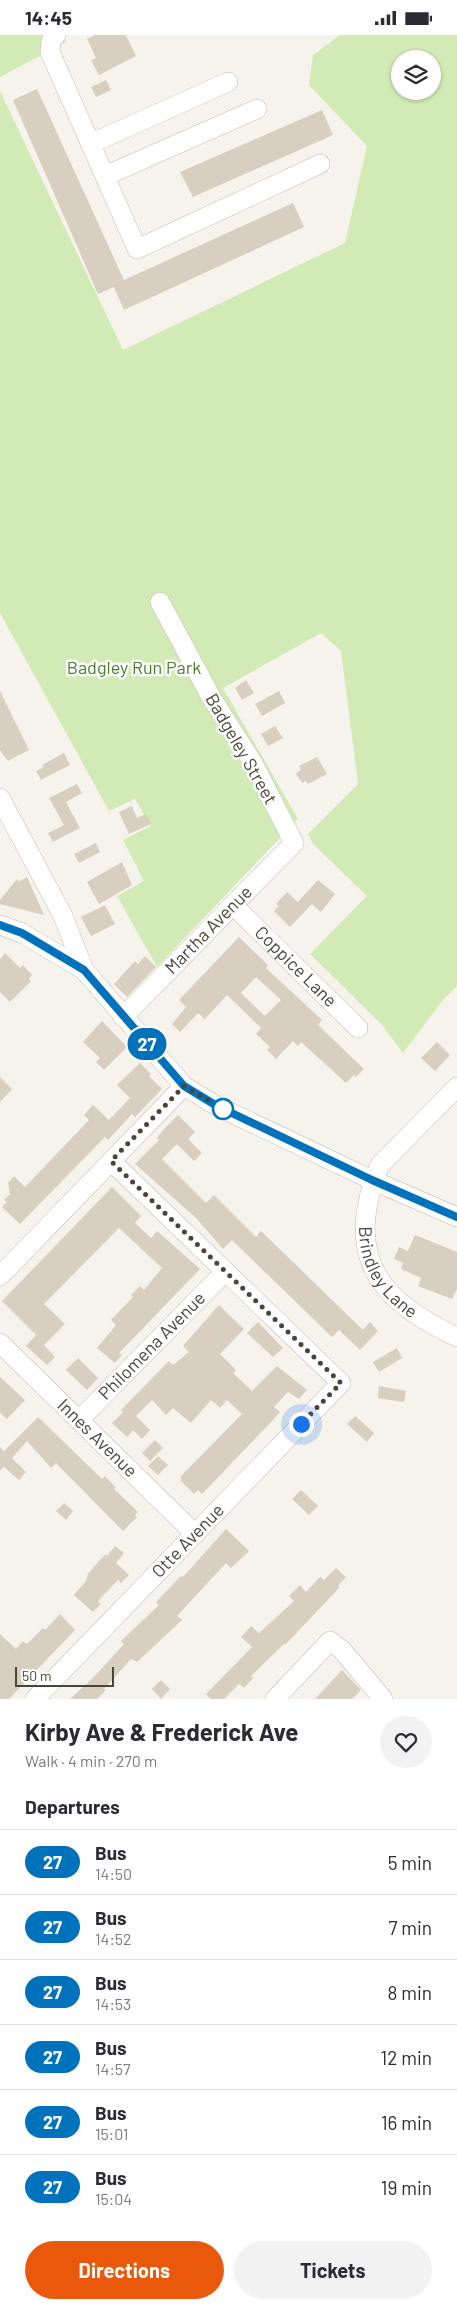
<!DOCTYPE html>
<meta charset="utf-8">
<style>
body{margin:0;font-family:Barlow,sans-serif;background:#f2f2f3;color:#2b2b33;height:100vh;display:flex;flex-direction:column;font-size:19px;white-space:nowrap}
*{box-sizing:border-box;margin:0}
p{font-size:16px;color:#7c7c81}
.icon{flex:none;width:28px;height:28px;fill:none;stroke:currentColor;stroke-width:2;stroke-linecap:round;stroke-linejoin:round}
.map{position:relative;height:1664px;overflow:hidden}
.panel{display:flex;flex-direction:column;background:#fff;flex:1}
.panel>*{flex:none}
.badge{padding:0 10px;border-radius:16px;font-size:18px;line-height:32px}
.fabs{position:absolute;left:391px;top:15px;display:grid;gap:10px}
.fabs a{display:grid;place-items:center;width:50px;height:50px;border-radius:50%;background:#fff;box-shadow:0 1px 4px #0004;font-size:25px}
.scale{position:absolute;left:15px;bottom:12px;width:99px;box-sizing:border-box;padding-left:5px;border:2px solid #4b4439;border-top:0;font-size:14px;line-height:18px;white-space:nowrap;color:#4b4439;-webkit-text-stroke:4px #fff;paint-order:stroke}
.you{position:absolute;width:25px;height:25px;margin:-12px;border:4px solid #fff;border-radius:50%;background:#1a73e8;box-shadow:0 0 0 8px #1a73e833}
.map>.badge{position:absolute;translate:-50% -50%;box-shadow:0 0 0 2px #fff}
h2{padding:0 25px;font-size:19px;line-height:45px}
.round{display:grid;place-items:center;flex:none;width:52px;height:52px;border-radius:26px;background:#f2f2f3}
.headline{display:flex;align-items:center;justify-content:space-between;height:85px;padding:0 25px}
h1{font-size:24px;font-weight:700;line-height:38px}
.action{display:flex;gap:10px;margin-top:auto;padding:10px 25px}
.action a{flex:1;height:58px;border-radius:30px;background:#ea580c;color:#fff;font-size:20px;font-weight:700;line-height:58px;text-align:center}
.action a+a{background:#f2f2f3;color:#2b2b33}
ul{padding:0;list-style:none}
li{display:flex;align-items:center;gap:15px;height:65px;padding:0 25px;border-top:1px solid #e1e1e2}
li div{flex:1}
li b{display:block;font-size:19px}
li em{font-style:normal}
li .badge{min-width:55px;font-weight:700;text-align:center}
.status{display:flex;justify-content:space-between;align-items:center;height:35px;padding:0 25px;background:#fff;direction:ltr}
.status svg{height:14px;fill:currentColor}
.map>svg:first-child{display:block}
</style>
<div class="status"><b>14:45</b><svg viewBox="0 0 49 12"><path d="M0 12V9h3v3zM5 12V6h3v6zM10 12V3h3v9zM15 12V0h3v12zM26 1h20v11H26zM47 4h2v5h-2z"/></svg></div>
<div class="map">
<svg width="457" height="1664" viewBox="0 0 457 1664">
<rect width="100%" height="100%" fill="#f6f3ec"/>
<g fill="#d2eab5" fill-rule="evenodd">
<path d="M0 0H62L66 7 0 42Z"/>
<path d="M340 0H457V951L443 965 403 1018 382 990 310 919 367 861 313 809 308 799 358 749 341 616 321 598 223 653 298 784 157 932 117 861 144 846 123 805 151 791 135 764 109 776 0 578V56L123 315 345 208 367 111 309 50 313 20ZM400 24H432V56H400Z"/>
</g>
<g fill="#d8cfc1" fill-rule="evenodd">
<path d="M95 0H126L136 21 99 40 91 25 96 23 87 4Z"/>
<path d="M106 45 111 55 96 62 91 52Z"/>
<path d="M37 54 124 245 293 168 304 192 124 275 114 252 98 259 13 65Z"/>
<path d="M322 75 333 100 193 162 180 137Z"/>
<path d="M246 645 254 658 242 665 235 653Z"/>
<path d="M0 656 29 715 8 726 0 715Z"/>
<path d="M279 656 285 668 262 681 255 669Z"/>
<path d="M275 691 283 703 268 711 261 699Z"/>
<path d="M64 718 70 730 41 745 36 736 44 732 42 730Z"/>
<path d="M317 722 327 739 308 749 306 746 302 748 296 738 301 735 299 731Z"/>
<path d="M77 749 82 758 66 767 80 793 53 807 48 798 64 790 49 763Z"/>
<path d="M132 771 137 783 146 779 151 789 129 799 119 777Z"/>
<path d="M96 808 100 817 79 828 74 819Z"/>
<path d="M122 827 132 850 99 869 87 847Z"/>
<path d="M27 842 44 880 0 869V865L17 844 18 847Z"/>
<path d="M318 845 335 859 321 877 312 869 290 892 274 876 279 871 276 869 287 857 298 867Z"/>
<path d="M105 870 115 889 91 901 81 882Z"/>
<path d="M239 902 268 930 266 933 322 985 318 990 364 1034 356 1042 354 1040 346 1048 301 1007 298 1011 293 1006 276 1024 267 1015 270 1012 256 999 261 993 227 960 205 984 198 978 180 997 172 989 186 972 179 965ZM256 942 281 965 265 981 241 958Z"/>
<path d="M5 918 20 933 23 930 32 940 29 944 31 946 10 967 0 957V924Z"/>
<path d="M145 921 156 932 127 962 114 949 135 926 138 929Z"/>
<path d="M102 986 127 1012 104 1035 96 1027 100 1023 83 1007Z"/>
<path d="M437 1007 450 1020 435 1036 421 1023Z"/>
<path d="M140 1028 151 1039 149 1041 162 1054 135 1082 132 1079 108 1105 105 1102 20 1189 2 1172 7 1167 4 1165 10 1159 8 1148 14 1141 25 1152 89 1085 84 1080 93 1070 109 1085 130 1063 117 1050Z"/>
<path d="M0 1042 12 1054 0 1067Z"/>
<path d="M178 1080 195 1097 188 1104 202 1118 194 1126 177 1109 162 1124 206 1168 214 1160 256 1202 261 1196 363 1295 370 1287 378 1296 360 1315 339 1295 332 1302 232 1205 223 1214 196 1183 135 1129 159 1105 157 1103 163 1095Z"/>
<path d="M112 1152 141 1181 135 1188 151 1203 157 1196 200 1234 119 1318 122 1320 115 1328 97 1313 116 1290 111 1285 133 1262 131 1260 140 1251 144 1255 162 1233 119 1193 44 1269 65 1289 44 1310 55 1322 47 1330 26 1311 36 1300 2 1266Z"/>
<path d="M415 1200 457 1217V1254L452 1264 418 1251 421 1243 401 1234 403 1228 394 1224 399 1212 408 1216Z"/>
<path d="M219 1270 244 1294 220 1319 236 1335 233 1338 252 1356 277 1331 307 1355 299 1364 288 1357 274 1372 280 1377 273 1385 202 1459 198 1455 194 1459 180 1445 182 1444 180 1442 242 1379 227 1365 220 1373 211 1365 191 1388 173 1373 166 1380 152 1365 136 1381 150 1395 142 1404 133 1395 127 1402 112 1388 123 1377 121 1375 169 1326 173 1330 189 1317 183 1311Z"/>
<path d="M258 1287 283 1313 273 1322 247 1298Z"/>
<path d="M397 1313 402 1323 379 1337 373 1327Z"/>
<path d="M78 1323 98 1343 87 1355 66 1335Z"/>
<path d="M0 1342 25 1365 7 1384 0 1378Z"/>
<path d="M379 1351 406 1356 404 1367 378 1363Z"/>
<path d="M355 1381 374 1398 367 1407 347 1389Z"/>
<path d="M38 1382 102 1444 105 1441 116 1453 114 1454 138 1477 135 1480 137 1482 123 1496 56 1428 51 1433 27 1406 12 1423 26 1437 19 1445 4 1432 0 1436V1412L4 1416Z"/>
<path d="M155 1405 163 1413 150 1426 142 1418Z"/>
<path d="M158 1421 168 1430 158 1440 148 1431Z"/>
<path d="M301 1455 318 1471 309 1480 292 1464Z"/>
<path d="M64 1468 73 1476 66 1485 56 1476Z"/>
<path d="M226 1494 249 1516 231 1533 226 1528 177 1581 182 1585 137 1627 131 1624 104 1654 106 1655 97 1664H70L93 1643 124 1609 121 1606 159 1570 156 1567 181 1541 183 1542Z"/>
<path d="M115 1511 124 1518 116 1528 129 1540 121 1548 118 1545 98 1566 101 1569 93 1577 74 1560 86 1546 88 1539 98 1527 106 1519 107 1521Z"/>
<path d="M336 1533 346 1542 338 1551 340 1552 285 1610 284 1609 251 1641 253 1643 244 1653 239 1649 224 1664H211L206 1659 252 1612 241 1602 251 1591 259 1598 294 1566 289 1561 300 1550 306 1557 320 1542 324 1545Z"/>
<path d="M60 1579 75 1595 9 1664H0V1599L16 1614 23 1606 27 1609 43 1593 45 1595Z"/>
<path d="M342 1635 361 1655 352 1664H315Z"/>
<path d="M161 1645 170 1654 161 1664 152 1654Z"/>
</g>
<g fill="none" stroke-linecap="round" stroke-linejoin="round">
<g stroke="#c2bbae" stroke-width="20">
<g id="minor">
<path d="M56 0 51 6 50 17 137 214 320 129"/>
<path d="M90 109 228 47"/>
<path d="M105 141 257 74"/>
<path d="M0 763 63 881 84 935"/>
<path id="s1" d="M233 870 358 993"/>
<path d="M0 890 22 898 84 935 184 1051 217 1071 372 1145 457 1182"/>
<path id="s2" d="M123 982 294 808 253 728 211 662 160 567"/>
<path id="s3" d="M457 1052 380 1130C373 1144 370 1157 367 1173 355 1242 401 1276 457 1302"/>
<path d="M0 1241 184 1051"/>
<path id="s4" d="M0 1308 194 1498"/>
<path id="s5" d="M79 1385 225 1237"/>
<path id="s6" d="M35 1664 341 1348 111 1126"/>
<path d="M275 1664 330 1606 342 1615 383 1664"/>
</g>
</g>
<use href="#minor" stroke="#fff" stroke-width="19"/>
</g>
<g fill="none" stroke-linecap="round" stroke-linejoin="round">
<g stroke="#fff" stroke-width="11">
<path id="line" d="M0 890 22 898 84 935 184 1051 217 1071 372 1145 457 1182"/>
</g>
<use href="#line" stroke="#0072bc" stroke-width="8"/>
<path stroke="#4b4439" stroke-width="5" stroke-dasharray="0 9" d="M223 1074 184 1051 111 1126 341 1348 301 1389"/>
</g>
<circle fill="#fff" stroke="#0072bc" stroke-width="2.5" cx="223" cy="1074" r="10"/>
<g text-anchor="middle" stroke-width="5" stroke-linejoin="round" paint-order="stroke">
<g font-size="18" fill="#4a7f2a" stroke="#fff">
<text x="134" y="639">Badgley Run Park</text>
</g>
<g font-size="18" fill="#4b4439" stroke="#fff">
<text transform="translate(241 714) rotate(60)" y="6">Badgeley Street</text>
<text dy="6" stroke="none"><textPath href="#s2" startOffset="122">Martha Avenue</textPath></text>
<text dy="6" stroke="none"><textPath href="#s1" startOffset="88">Coppice Lane</textPath></text>
<text dy="6" stroke="none"><textPath href="#s3" startOffset="226">Brindley Lane</textPath></text>
<text dy="6" stroke="none"><textPath href="#s5" startOffset="104">Philomena Avenue</textPath></text>
<text dy="6" stroke="none"><textPath href="#s4" startOffset="136">Innes Avenue</textPath></text>
<text dy="6" stroke="none"><textPath href="#s6" startOffset="220">Otte Avenue</textPath></text>
</g>
</g>
</svg>
<div class="fabs">
<a><svg class="icon" aria-label="layers" viewBox="0 0 24 24"><path d="M12 4l9 5-9 5-9-5zM3 14l9 5 9-5"/></svg></a>
</div>
<div class="scale">50 m</div>
<div class="you" style="left:301px;top:1389px"></div>
<b class="badge" style="left:147px;top:1009px;background:#0072bc;color:#fff">27</b>
</div>
<section class="panel">
<div class="headline"><div><h1>Kirby Ave &amp; Frederick Ave</h1><p>Walk · 4 min · 270 m</p></div><a class="round"><svg class="icon" aria-label="heart" viewBox="0 0 24 24"><path d="M12 20l-8-8c-3-5 5-10 8-4 3-6 11-1 8 4z"/></svg></a></div>
<h2>Departures</h2>
<ul>
<li><span class="badge" style="background:#0072bc;color:#fff">27</span><div><b>Bus</b><p>14:50</p></div><em>5 min</em></li>
<li><span class="badge" style="background:#0072bc;color:#fff">27</span><div><b>Bus</b><p>14:52</p></div><em>7 min</em></li>
<li><span class="badge" style="background:#0072bc;color:#fff">27</span><div><b>Bus</b><p>14:53</p></div><em>8 min</em></li>
<li><span class="badge" style="background:#0072bc;color:#fff">27</span><div><b>Bus</b><p>14:57</p></div><em>12 min</em></li>
<li><span class="badge" style="background:#0072bc;color:#fff">27</span><div><b>Bus</b><p>15:01</p></div><em>16 min</em></li>
<li><span class="badge" style="background:#0072bc;color:#fff">27</span><div><b>Bus</b><p>15:04</p></div><em>19 min</em></li>
</ul>
<div class="action"><a>Directions</a><a>Tickets</a></div>
</section>
